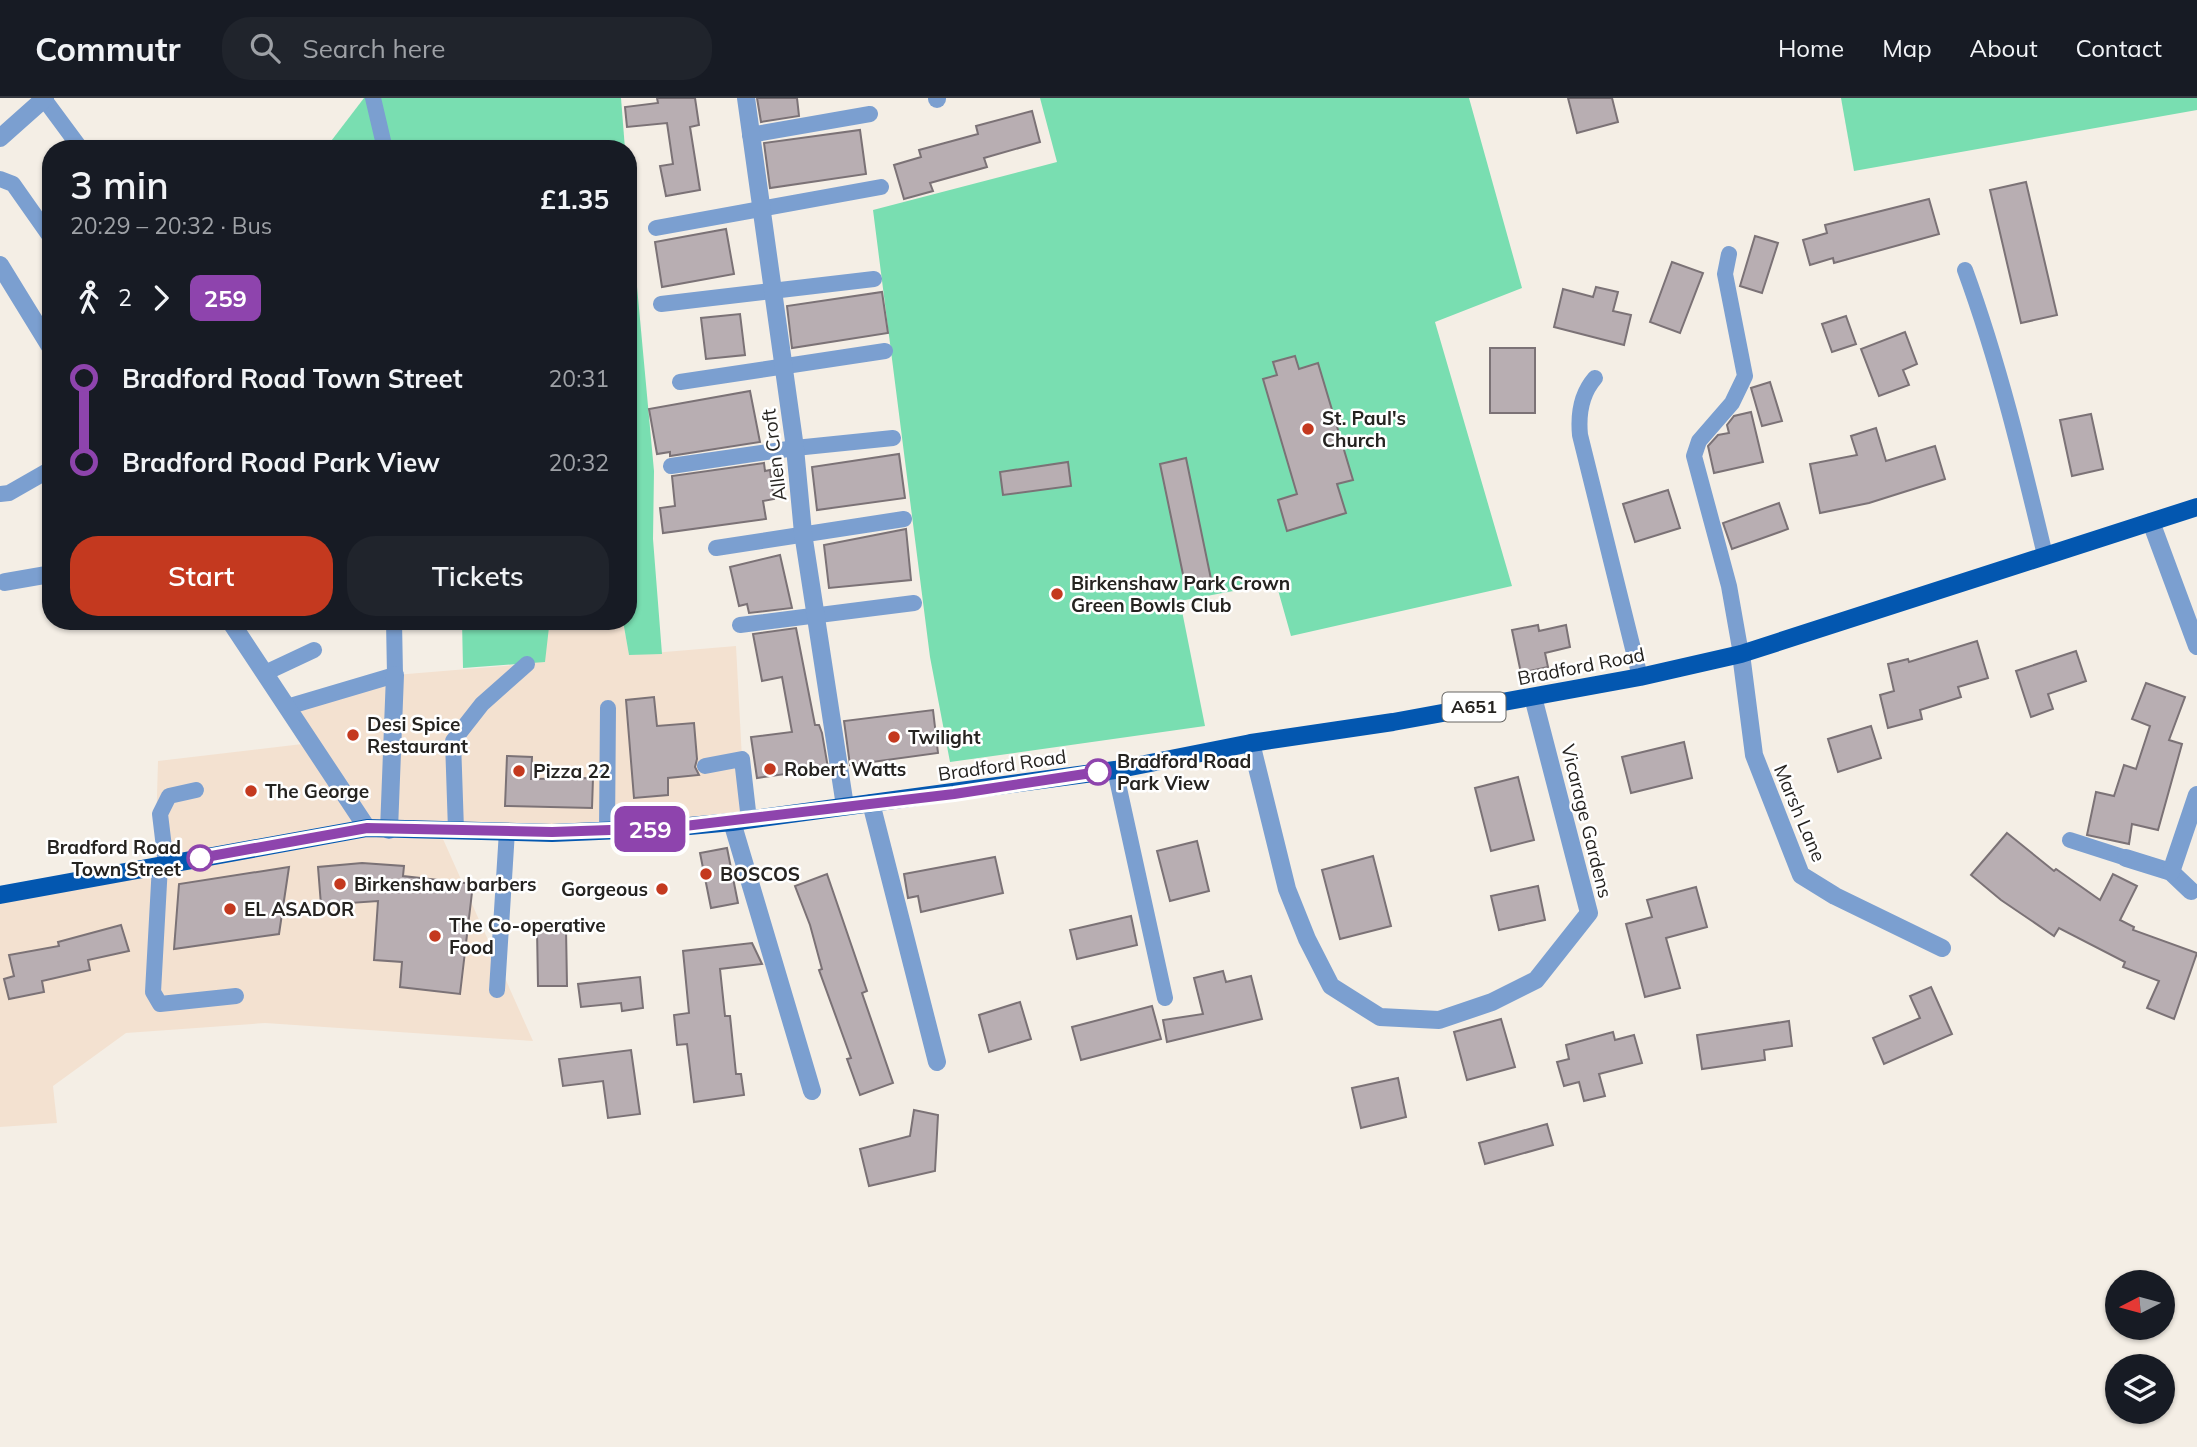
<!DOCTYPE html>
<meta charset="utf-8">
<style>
body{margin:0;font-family:Mulish,sans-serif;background:#20242c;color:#f1f3f6;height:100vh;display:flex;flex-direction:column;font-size:26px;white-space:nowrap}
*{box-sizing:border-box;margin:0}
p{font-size:23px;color:#9ea1a6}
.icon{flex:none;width:38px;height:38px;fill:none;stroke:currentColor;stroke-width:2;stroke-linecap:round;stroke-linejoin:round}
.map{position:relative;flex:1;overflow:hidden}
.panel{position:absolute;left:42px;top:42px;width:595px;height:490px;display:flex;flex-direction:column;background:#171b24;border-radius:28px;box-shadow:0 2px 5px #0004}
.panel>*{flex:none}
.badge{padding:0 14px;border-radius:10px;font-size:24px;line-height:46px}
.needle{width:46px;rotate:264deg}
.fabs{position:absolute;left:2105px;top:1172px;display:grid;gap:14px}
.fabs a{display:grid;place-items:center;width:70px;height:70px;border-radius:50%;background:#171b24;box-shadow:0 2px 5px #0004;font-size:35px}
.map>.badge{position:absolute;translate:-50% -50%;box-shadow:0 0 0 4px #fff}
.legs{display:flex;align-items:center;gap:10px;height:77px;padding:0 28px;font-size:23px}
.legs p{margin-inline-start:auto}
.headline{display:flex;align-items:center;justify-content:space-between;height:119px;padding:0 28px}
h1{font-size:38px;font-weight:600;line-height:52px}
.cta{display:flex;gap:14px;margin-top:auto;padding:14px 28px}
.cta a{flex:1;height:80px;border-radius:28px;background:#c4391f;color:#fff;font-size:28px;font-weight:600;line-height:80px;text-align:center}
.cta a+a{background:#20242c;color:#f1f3f6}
ul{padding:0 28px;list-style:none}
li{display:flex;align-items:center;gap:24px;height:84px;font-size:26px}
li i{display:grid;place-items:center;width:10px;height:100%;margin:0 9px;background:currentColor}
li i::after{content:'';width:18px;height:18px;margin:-9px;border:5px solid;border-radius:50%;background:#171b24}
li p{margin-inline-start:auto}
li:first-child i{background:linear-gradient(#0000 50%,currentColor 0)}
li:last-child i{background:linear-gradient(currentColor 50%,#0000 0)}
header{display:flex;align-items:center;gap:42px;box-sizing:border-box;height:98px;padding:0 35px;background:#171b24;border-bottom:2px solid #363941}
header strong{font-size:33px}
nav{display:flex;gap:38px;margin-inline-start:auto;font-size:24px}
.search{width:490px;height:63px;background:#20242c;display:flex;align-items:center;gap:18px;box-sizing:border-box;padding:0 24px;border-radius:28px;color:#9ea1a6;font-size:26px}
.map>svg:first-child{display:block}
</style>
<header>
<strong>Commutr</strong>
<div class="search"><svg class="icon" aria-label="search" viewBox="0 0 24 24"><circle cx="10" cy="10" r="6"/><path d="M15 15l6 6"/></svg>Search here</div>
<nav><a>Home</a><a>Map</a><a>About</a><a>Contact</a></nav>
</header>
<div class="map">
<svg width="2197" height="1349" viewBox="0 0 2197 1349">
<rect width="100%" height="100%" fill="#f4eee5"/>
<path fill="#f3e1d0" d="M623 523 629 557 736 548 742 661 749 722 439 732 533 943 265 925 126 935 53 988 57 1025 0 1029V797L155 768 158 663 311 645 287 609 395 577 527 566 548 529Z"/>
<g fill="#79deb1">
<path d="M364 0H621L625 51H325Z"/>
<path d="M1040 0H1469L1522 190 1435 224 1512 488 1291 538 1276 485 1180 503 1205 628 950 664 930 559 873 112 1057 64Z"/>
<path d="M1841 0H2197V12L1854 73Z"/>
<path d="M628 91 654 373 653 441 662 556 629 557 623 523 549 529 545 564 463 570 462 523H628Z"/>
</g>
<g fill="#b8aeb2" stroke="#7b7276" stroke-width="2">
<path d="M657 0H695L699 27 690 29 700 92 666 98 660 68 673 66 667 25 627 29 625 9 658 5Z"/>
<path d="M757 0H797L799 18 761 24Z"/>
<path d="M1568 0H1612L1618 24 1577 35Z"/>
<path d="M1032 13 1040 44 984 60 987 69 930 85 933 93 904 101 894 67 921 59 919 52 978 36 976 28Z"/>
<path d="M860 32 866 76 770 90 764 45Z"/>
<path d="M2026 84 2057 217 2021 225 1990 92Z"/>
<path d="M1929 101 1939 136 1834 165 1833 160 1810 167 1803 142 1827 135 1825 127Z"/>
<path d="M726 131 734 176 662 189 655 144Z"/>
<path d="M1755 138 1778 145 1762 195 1740 188Z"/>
<path d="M1672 164 1703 175 1680 235 1650 224Z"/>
<path d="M1596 189 1618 194 1613 213 1631 217 1624 247 1554 229 1563 191 1593 199Z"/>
<path d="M882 194 888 235 792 250 787 208Z"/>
<path d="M740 216 745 257 706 261 701 220Z"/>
<path d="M1846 218 1856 246 1832 254 1822 226Z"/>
<path d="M1905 234 1917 266 1903 272 1909 287 1879 298 1861 251Z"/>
<rect x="1490" y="250" width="45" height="65"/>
<path d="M1295 258 1299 271 1318 265 1353 382 1337 386 1346 415 1287 433 1278 402 1297 396 1263 281 1277 277 1273 264Z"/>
<path d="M1770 284 1782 323 1762 328 1751 290Z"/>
<path d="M750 293 760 344 670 358V354L657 356 649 311Z"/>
<path d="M1751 314 1763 364 1714 375 1708 348 1718 337 1729 335 1727 327 1734 318Z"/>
<path d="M2091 316 2103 371 2072 378 2060 322Z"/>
<path d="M1876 330 1886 363 1935 348 1945 381 1869 405 1820 415 1810 366 1857 357 1851 338Z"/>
<path d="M899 356 905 400 817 412 812 369Z"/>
<path d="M1186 360 1211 481 1185 486 1160 366Z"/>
<path d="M1068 364 1071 388 1003 397 1000 374Z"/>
<path d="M764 365 765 373 770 372 774 401 763 403 766 421 663 435 660 410 675 408 672 378Z"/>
<path d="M1668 392 1680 430 1635 444 1623 406Z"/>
<path d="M1779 405 1788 431 1732 451 1723 425Z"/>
<path d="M906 431 911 482 829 490 824 447Z"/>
<path d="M780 457 792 510 749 515 747 506 739 508 730 469Z"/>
<path d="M1538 527 1539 533 1566 527 1570 549 1545 555 1548 569 1521 575 1512 532Z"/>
<path d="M796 530 815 627H819L822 635 828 670 757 680 751 639 792 634 782 579 762 583 753 536Z"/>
<path d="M1977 543 1988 580 1958 589 1961 599 1920 612 1922 621 1888 630 1880 597 1894 593 1888 566 1908 561 1909 564Z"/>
<path d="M2076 553 2086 583 2048 596 2053 611 2031 619 2016 573Z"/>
<path d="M2146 585 2185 599 2169 642 2182 646 2158 732 2132 726 2129 746 2087 737 2096 694 2114 698 2124 667 2136 671 2150 628 2132 621Z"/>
<path d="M654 599 657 628 694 625 697 661 695 669 699 677 668 680V697L634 700 626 602Z"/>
<path d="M933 612 938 655 850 667 844 623Z"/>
<path d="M1871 628 1881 660 1838 674 1828 641Z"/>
<path d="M1684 644 1692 680 1631 695 1622 659Z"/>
<path d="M507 658 532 659 531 681 593 680 592 710 505 708Z"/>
<path d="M1518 679 1534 742 1491 753 1475 690Z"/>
<path d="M2007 735 2054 773 2056 771 2100 802 2113 776 2137 788 2120 822 2134 829 2133 832 2197 855 2174 921 2147 910 2159 883 2123 869 2125 864 2059 830 2054 838 2001 802 1971 777Z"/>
<path d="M1197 743 1209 793 1170 803 1157 753Z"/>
<path d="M727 750 738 805 711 810 700 755Z"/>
<path d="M1373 758 1391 828 1340 841 1322 772Z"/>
<path d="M995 759 1003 795 921 814 918 798 908 800 904 776Z"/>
<path d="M362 765 404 768 403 778 473 786 460 896 400 889 402 864 374 862 378 803 321 807 318 769Z"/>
<path d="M289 769 279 836 174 851 179 786Z"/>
<path d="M827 776 867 893 862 895 893 985 860 997 847 961 851 960 819 872 822 871 810 827 795 788Z"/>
<path d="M1538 788 1545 822 1499 832 1491 798Z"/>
<path d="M1696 789 1707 829 1666 840 1680 890 1645 899 1626 826 1652 819 1647 802Z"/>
<path d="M1131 818 1137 847 1077 861 1070 832Z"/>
<path d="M121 827 129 853 88 862 90 872 42 883 44 894 9 901 4 881 14 878 9 857 59 848 58 844Z"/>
<path d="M566 830 567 888H538L537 831Z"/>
<path d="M752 845 762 866 720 871 725 918H730L736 976H741L744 997 694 1004 687 946 677 947 674 917 689 915 683 853Z"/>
<path d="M1223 873 1226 884 1251 878 1262 921 1167 944 1163 922 1203 916 1194 880Z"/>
<path d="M640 879 643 910 622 913 621 905 581 909 578 886Z"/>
<path d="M1931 889 1952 936 1884 966 1873 940 1920 920 1910 898Z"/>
<path d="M1020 904 1031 941 989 954 979 917Z"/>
<path d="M1152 908 1161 941 1081 962 1072 929Z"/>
<path d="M1501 921 1515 969 1467 982 1454 934Z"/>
<path d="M1789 923 1792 948 1764 952 1765 962 1702 971 1697 937Z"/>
<path d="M1613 934 1615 942 1634 937 1642 965 1599 976 1605 998 1584 1003 1579 984 1564 988 1557 964 1569 961 1566 947Z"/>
<path d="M631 952 640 1016 608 1020 603 983 563 988 559 961Z"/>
<path d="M1398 980 1406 1019 1361 1030 1352 990Z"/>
<path d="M914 1012 938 1017 935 1073 869 1088 860 1051 910 1038Z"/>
<path d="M1547 1026 1553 1047 1485 1066 1479 1045Z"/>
</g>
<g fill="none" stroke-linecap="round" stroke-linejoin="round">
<g stroke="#7b9fd0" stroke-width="16">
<path d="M373 0 385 51"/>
<path d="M44 1 81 51"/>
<path d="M750 37 870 16"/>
<path d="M0 81 13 86 51 140"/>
<path d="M656 130 881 89"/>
<path d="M1729 156 1725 176 1745 278 1732 305 1699 343 1694 358 1729 488 1741 556"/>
<path d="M1965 172C1999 265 2022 361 2045 457"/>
<path d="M661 206 874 181"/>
<path d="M1595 280C1581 296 1578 316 1580 337L1640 579"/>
<path d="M680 284 885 253"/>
<path d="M671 368 795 350 893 340"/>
<path d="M0 396 9 395 51 371"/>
<path d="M716 450 904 421"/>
<path d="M740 527 914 505"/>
<path d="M265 575 314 552"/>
<path d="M287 609 395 577 394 523"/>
<path d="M705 668 742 661 749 722"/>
<path d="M1115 672 1165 900"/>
<path d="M456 732 453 643 482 606 527 566"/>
<path d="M607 733 608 610"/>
<path d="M2070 742 2126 760"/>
<path d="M166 766 160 716 169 698 196 692"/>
<path d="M160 767 153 894 160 906 236 898"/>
<path d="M497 892 507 733"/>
</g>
<g stroke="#7b9fd0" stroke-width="18">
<path d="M746 0 795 350 803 435 845 708"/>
<path d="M937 0V1"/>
<path d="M0 40 45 0"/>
<path d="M0 167 51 250"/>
<path d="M2151 424 2197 548"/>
<path d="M5 484 51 476"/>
<path d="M230 523 367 730"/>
<path d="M1741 556 1754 657 1801 777 1835 798 1942 850"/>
<path d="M1251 645 1287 791 1307 841 1331 888 1380 919 1439 922 1492 904 1536 882 1589 815 1533 599"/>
<path d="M871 705 937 964"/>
<path d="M732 724 812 993"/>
<path d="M389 732 395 577"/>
<path d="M2126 760 2171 774 2191 793"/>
<path d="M2171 774 2197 697"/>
</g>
<path stroke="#0357b0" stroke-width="18" d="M0 797 367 730 552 735 668 730 732 724 1115 672 1251 645 1393 624 1640 579 1741 556 2197 409"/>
</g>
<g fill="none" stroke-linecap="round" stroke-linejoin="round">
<g stroke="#fff" stroke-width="16">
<path id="line-1" d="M200 760 367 730 552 734 668 730 954 696 1098 674"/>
</g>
<use href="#line-1" stroke="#8e44ad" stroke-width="10"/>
</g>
<g fill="#c4391f" stroke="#fff" stroke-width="2.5">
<circle cx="1308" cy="331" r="7"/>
<circle cx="1057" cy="496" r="7"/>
<circle cx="353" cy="637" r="7"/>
<circle cx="894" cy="639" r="7"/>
<circle cx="770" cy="671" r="7"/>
<circle cx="519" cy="673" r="7"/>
<circle cx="251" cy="693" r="7"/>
<circle cx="706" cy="776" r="7"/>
<circle cx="340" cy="786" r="7"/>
<circle cx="662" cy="791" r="7"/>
<circle cx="230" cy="811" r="7"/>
<circle cx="435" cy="838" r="7"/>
</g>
<g fill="#fff" stroke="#8e44ad" stroke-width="3.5">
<circle cx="1098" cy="674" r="12"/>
<circle cx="200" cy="760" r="12"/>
</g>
<g text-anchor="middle" stroke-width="5" stroke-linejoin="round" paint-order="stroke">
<rect fill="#fff" stroke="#666563" stroke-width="2" x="1442.5" y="594.5" width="63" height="29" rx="5"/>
<g font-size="18" font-weight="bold" fill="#252320">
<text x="1474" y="615">A651</text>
</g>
<g font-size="19" font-weight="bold" fill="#252320" stroke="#fff" text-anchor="start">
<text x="1322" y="327">St. Paul's<tspan x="1322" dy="22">Church</tspan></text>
<text x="1071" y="492">Birkenshaw Park Crown<tspan x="1071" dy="22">Green Bowls Club</tspan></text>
<text x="367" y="633">Desi Spice<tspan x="367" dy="22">Restaurant</tspan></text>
<text x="908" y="646">Twilight</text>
<text x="784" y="678">Robert Watts</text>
<text x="533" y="680">Pizza 22</text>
<text x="265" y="700">The George</text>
<text x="720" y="783">BOSCOS</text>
<text x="354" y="793">Birkenshaw barbers</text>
<text x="648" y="798" text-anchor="end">Gorgeous</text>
<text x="244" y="818">EL ASADOR</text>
<text x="449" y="834">The Co-operative<tspan x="449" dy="22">Food</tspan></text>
</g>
<g font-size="19" fill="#252320" stroke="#fff">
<text transform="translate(774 357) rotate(-97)" y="7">Allen Croft</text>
<text transform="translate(1581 568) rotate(-11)" y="7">Bradford Road</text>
<text transform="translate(1002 667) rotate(-8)" y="7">Bradford Road</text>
<text transform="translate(1800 715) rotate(67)" y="7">Marsh Lane</text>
<text transform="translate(1587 723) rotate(76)" y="7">Vicarage Gardens</text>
</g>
<g font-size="19" font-weight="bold" fill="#252320" stroke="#fff" text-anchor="start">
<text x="1117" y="670">Bradford Road<tspan x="1117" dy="22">Park View</tspan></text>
<text x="181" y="756" text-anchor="end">Bradford Road<tspan x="181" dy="22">Town Street</tspan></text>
</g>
</g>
</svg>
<div class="fabs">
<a><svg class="needle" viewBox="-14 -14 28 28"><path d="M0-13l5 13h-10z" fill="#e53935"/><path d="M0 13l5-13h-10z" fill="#9ea1a6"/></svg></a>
<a><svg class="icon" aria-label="layers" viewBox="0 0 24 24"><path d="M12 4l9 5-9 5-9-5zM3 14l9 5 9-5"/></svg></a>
</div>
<b class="badge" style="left:650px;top:731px;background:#8e44ad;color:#fff">259</b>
<section class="panel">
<div class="headline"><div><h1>3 min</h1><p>20:29 – 20:32 · Bus</p></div><b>£1.35</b></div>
<div class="legs"><svg class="icon" aria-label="walk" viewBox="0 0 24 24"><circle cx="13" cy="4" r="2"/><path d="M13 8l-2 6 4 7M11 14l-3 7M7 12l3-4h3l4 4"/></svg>2<svg class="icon" aria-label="forward" viewBox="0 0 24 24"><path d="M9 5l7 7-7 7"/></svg><b class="badge" style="background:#8e44ad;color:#fff">259</b></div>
<ul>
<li><i style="color:#8e44ad"></i><b>Bradford Road Town Street</b><p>20:31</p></li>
<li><i style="color:#8e44ad"></i><b>Bradford Road Park View</b><p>20:32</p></li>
</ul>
<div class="cta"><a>Start</a><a>Tickets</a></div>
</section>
</div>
